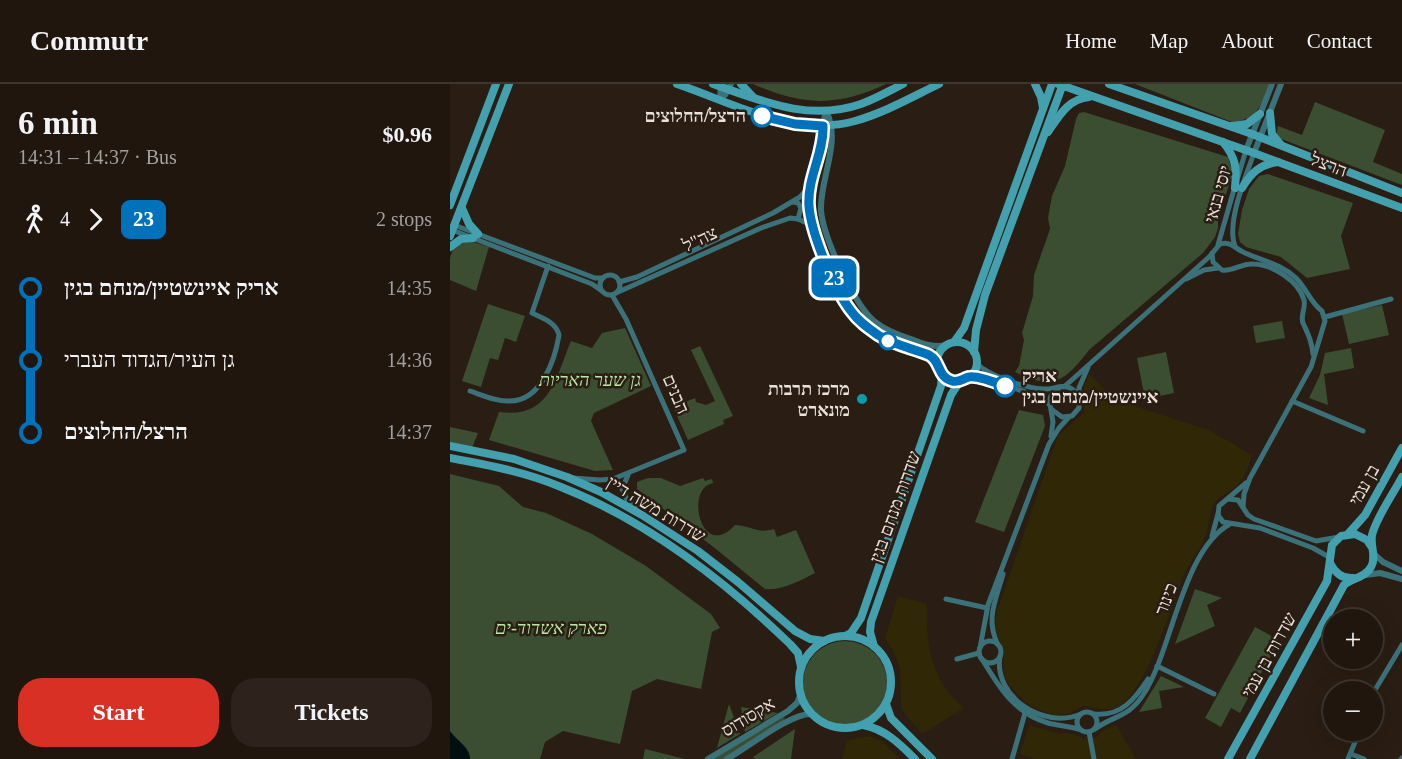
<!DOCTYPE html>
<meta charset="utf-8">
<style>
body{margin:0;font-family:"Times New Roman","Noto Sans Hebrew",serif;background:#2d231c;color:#f1f3f6;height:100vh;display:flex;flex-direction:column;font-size:22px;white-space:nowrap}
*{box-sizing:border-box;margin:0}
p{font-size:20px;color:#a29f9e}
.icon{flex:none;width:33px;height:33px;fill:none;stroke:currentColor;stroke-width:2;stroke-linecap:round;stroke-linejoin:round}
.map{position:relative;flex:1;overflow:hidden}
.details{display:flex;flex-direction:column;background:#20160e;width:450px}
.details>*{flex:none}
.badge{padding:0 12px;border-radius:9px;font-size:21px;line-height:39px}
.tools{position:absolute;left:873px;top:525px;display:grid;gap:12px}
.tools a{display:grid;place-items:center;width:60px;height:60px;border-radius:50%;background:#20160e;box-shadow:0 6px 24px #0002,0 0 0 2px #3d352e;font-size:30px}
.map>.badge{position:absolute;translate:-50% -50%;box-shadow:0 0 0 3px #fff}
.legs{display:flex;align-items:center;gap:9px;height:66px;padding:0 18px;font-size:20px}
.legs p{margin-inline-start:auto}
.headline{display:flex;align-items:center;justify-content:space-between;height:102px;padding:0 18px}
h1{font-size:33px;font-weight:700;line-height:45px}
.action{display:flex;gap:12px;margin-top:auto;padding:12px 18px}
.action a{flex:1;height:69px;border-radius:24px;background:#d93025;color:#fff;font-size:24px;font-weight:700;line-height:69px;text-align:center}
.action a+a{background:#2d231c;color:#f1f3f6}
ul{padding:0 18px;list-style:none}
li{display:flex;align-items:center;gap:21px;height:72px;font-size:22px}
li i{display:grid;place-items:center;width:9px;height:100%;margin:0 8px;background:currentColor}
li i::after{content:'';width:15px;height:15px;margin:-8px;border:4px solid;border-radius:50%;background:#20160e}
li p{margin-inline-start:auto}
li:first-child i{background:linear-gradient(#0000 50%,currentColor 0)}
li:last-child i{background:linear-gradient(currentColor 50%,#0000 0)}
header{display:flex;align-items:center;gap:36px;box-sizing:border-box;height:84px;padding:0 30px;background:#20160e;border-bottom:2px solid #3d352e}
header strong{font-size:28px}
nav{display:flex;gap:33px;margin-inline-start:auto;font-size:21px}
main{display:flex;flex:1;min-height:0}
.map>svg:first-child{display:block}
</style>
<header>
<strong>Commutr</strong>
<nav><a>Home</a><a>Map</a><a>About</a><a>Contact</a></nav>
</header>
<main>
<section class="details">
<div class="headline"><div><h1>6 min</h1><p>14:31 – 14:37 · Bus</p></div><b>$0.96</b></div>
<div class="legs"><svg class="icon" aria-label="walk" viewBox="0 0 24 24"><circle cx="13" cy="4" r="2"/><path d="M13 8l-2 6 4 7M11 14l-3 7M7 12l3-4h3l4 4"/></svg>4<svg class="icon" aria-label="forward" viewBox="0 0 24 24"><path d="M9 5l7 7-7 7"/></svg><b class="badge" style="background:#0072bc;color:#fff">23</b><p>2 stops</p></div>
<ul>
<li><i style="color:#0072bc"></i><b>אריק איינשטיין/מנחם בגין</b><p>14:35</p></li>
<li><i style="color:#0072bc"></i><span>גן העיר/הגדוד העברי</span><p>14:36</p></li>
<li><i style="color:#0072bc"></i><b>הרצל/החלוצים</b><p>14:37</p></li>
</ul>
<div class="action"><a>Start</a><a>Tickets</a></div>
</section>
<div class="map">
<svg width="952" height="675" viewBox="0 0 952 675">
<rect width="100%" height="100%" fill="#2a1d13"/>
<g fill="#3b4e32">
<path d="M303 0H436C387 23 353 22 303 0Z"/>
<path d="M685 0H819C810 22 809 35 782 38Z"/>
<path d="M865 18 935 46 923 78 952 90V101L826 53 828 42 852 51Z"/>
<path d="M634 28 778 73 783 88 768 136V144L765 153 753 169 639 266C615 297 604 307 565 288L569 282 574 256 572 249 583 212 584 191 600 145 598 134 602 112 615 82 626 35 629 29Z"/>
<path d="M818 90 903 119 891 152 900 185 857 194 831 173 796 163 790 158 788 150 792 126 799 105 809 92Z"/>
<path d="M20 157 39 163 26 207 0 196V174L4 162Z"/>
<path d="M38 220 75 232 66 258 55 254 48 276 40 274 31 303 12 297Z"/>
<path d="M932 221 939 251 899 260 892 230Z"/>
<path d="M832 237 835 254 806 259 803 242Z"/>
<path d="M175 244 201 302 144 329 141 337 163 386 145 387 39 356 49 328C100 335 105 295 121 257L142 264 152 249Z"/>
<path d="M250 262 283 332 273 336 274 340 238 356 223 323 245 314 246 318 256 321 265 317 241 266Z"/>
<path d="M901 264 904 284 874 290 878 321 859 314 870 291 875 269Z"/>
<path d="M716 268 724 309 695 315 687 274Z"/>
<path d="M569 326 593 331 595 342 554 448 525 438Z"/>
<path d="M0 343 28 349 22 364 0 359Z"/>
<path d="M0 390 49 402 73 423 96 429 142 450 196 482 261 530 270 544 262 548 251 605 207 595 182 607 170 660 113 647 95 658 90 675H0Z"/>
<path d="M198 394H211L230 402 253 394 255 397 262 395 263 399C260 400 257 401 255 403 238 419 255 474 285 441 302 442 307 450 324 445L327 453 346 446 365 489C351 496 332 507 315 505L266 465 187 405V398Z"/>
<path d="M745 505 772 514 757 521 765 542 725 560Z"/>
<path d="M805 543 829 556 790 629 781 624 771 643 755 634Z"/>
<circle cx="395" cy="599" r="42"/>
<path d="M711 592 734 603 709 607 712 624 689 628Z"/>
<path d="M279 620 290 650 267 664Z"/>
<path d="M291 623 328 629 295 648Z"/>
<path d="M334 633 335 635 274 675H262Z"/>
<path d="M345 645 341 675H305L303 673Z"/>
<path d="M195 665 235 675H193Z"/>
</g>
<g fill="#2f2706">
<path d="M639 290 666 316 759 346 802 371C798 384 794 398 782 406 776 410 768 413 764 420 759 429 759 441 756 451 751 464 742 475 736 487 723 516 695 614 665 624 654 628 644 623 633 622L619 630 606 631 586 625 575 618 559 601 553 592 554 568 545 545 546 530 608 351 634 329V302Z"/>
<path d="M448 512 477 520C476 563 480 594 514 624L472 650 451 625C450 594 454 581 435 554Z"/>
<path d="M579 641 603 648 623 650 635 655 647 653 652 647 666 641 686 675H584L570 670Z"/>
<path d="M419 652 432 657 450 675H392L397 656Z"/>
</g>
<path fill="#001010" d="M0 647C7 657 20 663 20 675H0Z"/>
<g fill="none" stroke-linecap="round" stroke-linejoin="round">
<g stroke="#3b727a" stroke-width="5">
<path d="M788 93 796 66"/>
<path d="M343 118 348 119 351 124 348 135"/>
<path d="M4 141 145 194H153"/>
<path d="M2 146 142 200 152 207"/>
<path d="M768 161 785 102"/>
<path d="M785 162C776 139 796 92 804 69"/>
<path d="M762 169 763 178 772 186C782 188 792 179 803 180 822 180 849 197 854 216 856 224 850 232 853 239 858 250 862 258 863 270"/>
<circle cx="160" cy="201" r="10"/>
<path d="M736 195 754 186 768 184"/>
<path d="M169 198 187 193 323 129 350 113 360 102"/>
<path d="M166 209 311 144 340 134 348 135 361 141"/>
<path d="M875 233 941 215"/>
<path d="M526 279C539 292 575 304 593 305 601 306 609 301 617 303 622 304 625 307 628 311"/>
<path d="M519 293C546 298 576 305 599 320"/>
<path d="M614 303 759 173 770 160C782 157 785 165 795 169 813 177 831 180 846 194 856 204 861 219 872 227L875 237 861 283 800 394 794 410 793 423"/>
<path d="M609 304C600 309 598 316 601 325L612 333 622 332 629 324V304L638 283"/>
<path d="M20 307C32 311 47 318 60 317 91 317 105 276 109 251 106 238 92 234 82 229L98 182"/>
<path d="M842 317 913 347"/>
<path d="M601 352 603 338 601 326"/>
<path d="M178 391 172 405 177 416 186 425"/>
<path d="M123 394 150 396 163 395 234 366 176 235 162 211"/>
<path d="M796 399 769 422 768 431 773 438 810 444 863 464 879 473"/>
<path d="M778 415 788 416 798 431 804 435 866 457 889 453"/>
<path d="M762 452 768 430"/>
<path d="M496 515 537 524"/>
<circle cx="540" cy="568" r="11"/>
<path d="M548 561C535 535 546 516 553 490"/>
<path d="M530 564 538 521 599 360 609 344 619 333"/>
<path d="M550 572C543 613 594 646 631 630"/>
<path d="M507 575 529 569"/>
<path d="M532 575C549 603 564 629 598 639 609 642 620 642 631 646"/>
<path d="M707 582 764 610"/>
<path d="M922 611 952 561"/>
<circle cx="637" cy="638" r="10"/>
<path d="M644 630C671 633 685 615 698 595"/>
<path d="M645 645C664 631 678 634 693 611 722 568 732 466 780 440"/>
<path d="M639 648 644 675"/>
<path d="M901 670 914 675"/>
<path d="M562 675 575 629"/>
<path d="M898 675 910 646"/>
<path d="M951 675 952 674"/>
</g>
<g stroke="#3b727a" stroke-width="6">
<path d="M271 0 270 15 275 11 281 0"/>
<path d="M376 27C372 39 374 51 371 63 367 81 359 98 359 117 359 146 382 199 399 224 405 233 413 240 422 246 440 260 476 266 487 278"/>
<path d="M376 27C392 58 370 93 371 126 373 153 404 220 424 237 435 246 448 251 461 255 473 260 484 264 497 261"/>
<path d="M796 66 822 0"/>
<path d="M804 69 831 0"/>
<path d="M924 470 933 478 952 487"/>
<path d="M916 491 930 489 952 495"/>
<path d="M258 675 338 627 347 619 350 612"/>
<path d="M277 675C297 664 341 629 361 630"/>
</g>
<g stroke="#43a0ae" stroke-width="8">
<path d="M227 0C283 19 344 54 405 37 434 29 462 13 489 0"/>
<path d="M263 0C312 17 359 38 411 20 425 15 439 7 453 0"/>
<path d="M291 0 303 13"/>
<path d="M585 0 591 13 593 24"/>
<path d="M608 0 804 69 952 124"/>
<path d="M659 0 802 50 952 109"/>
<path d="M820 29 822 50 831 61"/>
<path d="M782 42 797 40 810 30"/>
<path d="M598 48C609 32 618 15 639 13"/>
<path d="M773 58C786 74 787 84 785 104"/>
<path d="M792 104C801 89 810 80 828 78"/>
<path d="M0 121 46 0"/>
<path d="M12 124 19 140 28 150"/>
<path d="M0 152 59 0"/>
<path d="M0 163 11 155 23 154"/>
<path d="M504 258 514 244 602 0"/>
<circle cx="507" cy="278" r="20"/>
<path d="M524 268 526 246 535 211 613 0"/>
<path d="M0 362 64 375 117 393 151 408 192 431 248 467 288 498 345 547 360 555 374 557"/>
<path d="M0 374C38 381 75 388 111 403 197 437 274 496 340 560L348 569 351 583"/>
<path d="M898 450 915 431 952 364"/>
<path d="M880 479C885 489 892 495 903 494"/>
<circle cx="395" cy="598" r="46"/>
<path d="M395 552 401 549 411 534 491 302 492 290"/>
<path d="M424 562 420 548 421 538 501 311 510 297"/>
<path d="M436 620 441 634 482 675"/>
<path d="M413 641C435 645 450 660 465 675"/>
<path d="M778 675 877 497 882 461 891 452 905 450 917 456 921 462"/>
<path d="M800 675 894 501C902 494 915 494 921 483 927 473 920 463 922 451 926 434 943 410 952 393"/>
</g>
</g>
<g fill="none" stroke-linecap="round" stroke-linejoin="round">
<g stroke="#fff" stroke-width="14">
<path id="line-1" d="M312 32 345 40 373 42C374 69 357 94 359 122 361 149 384 205 401 227 408 237 418 244 428 251 444 261 462 264 479 271 491 277 487 293 502 297 510 299 513 294 519 293 527 291 547 299 555 302"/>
</g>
<use href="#line-1" stroke="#0072bc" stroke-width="9"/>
</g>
<g fill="#fff" stroke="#0072bc" stroke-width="3">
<circle cx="312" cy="32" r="10"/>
<circle cx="438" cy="257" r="8"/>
<circle cx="555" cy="302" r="10"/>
</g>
<circle fill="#0f9aa8" stroke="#2a1d13" stroke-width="2" cx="412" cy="315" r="6"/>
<g text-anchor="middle" stroke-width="5" stroke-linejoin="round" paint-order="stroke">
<g font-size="18" font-weight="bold" fill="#eae1da" stroke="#2a1d13" text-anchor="end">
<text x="296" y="38">הרצל/החלוצים</text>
<text x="572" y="298" text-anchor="start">אריק<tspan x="572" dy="21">איינשטיין/מנחם בגין</tspan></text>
</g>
<g font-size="18" fill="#eae1da" stroke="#2a1d13">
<text transform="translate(879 81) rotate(21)" y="6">הרצל</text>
<text transform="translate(768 110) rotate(-74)" y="6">יוסי בנאי</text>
<text transform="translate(250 155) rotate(-25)" y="6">צה"ל</text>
<text transform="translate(226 310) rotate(66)" y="6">הבנים</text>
<text transform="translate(914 401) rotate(-61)" y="6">בן עמי</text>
<text transform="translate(445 423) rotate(-70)" y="6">שדרות מנחם בגין</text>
<text transform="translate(206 425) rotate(31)" y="6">שדרות משה דיין</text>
<text transform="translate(716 515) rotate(-69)" y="6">כינור</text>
<text transform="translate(819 571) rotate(-61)" y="6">שדרות בן עמי</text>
<text transform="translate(298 633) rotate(-31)" y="6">אקסודוס</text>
</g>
<g font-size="18" font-style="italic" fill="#bae7a3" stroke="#2a1d13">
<text x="140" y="302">גן שער האריות</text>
<text x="101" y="550">פארק אשדוד-ים</text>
</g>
<g font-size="18" font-weight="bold" fill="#eae1da" stroke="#2a1d13" text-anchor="end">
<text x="400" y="311">מרכז תרבות<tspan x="400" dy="21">מונארט</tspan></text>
</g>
</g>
</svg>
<div class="tools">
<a>+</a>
<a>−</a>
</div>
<b class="badge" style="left:384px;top:194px;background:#0072bc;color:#fff">23</b>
</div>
</main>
